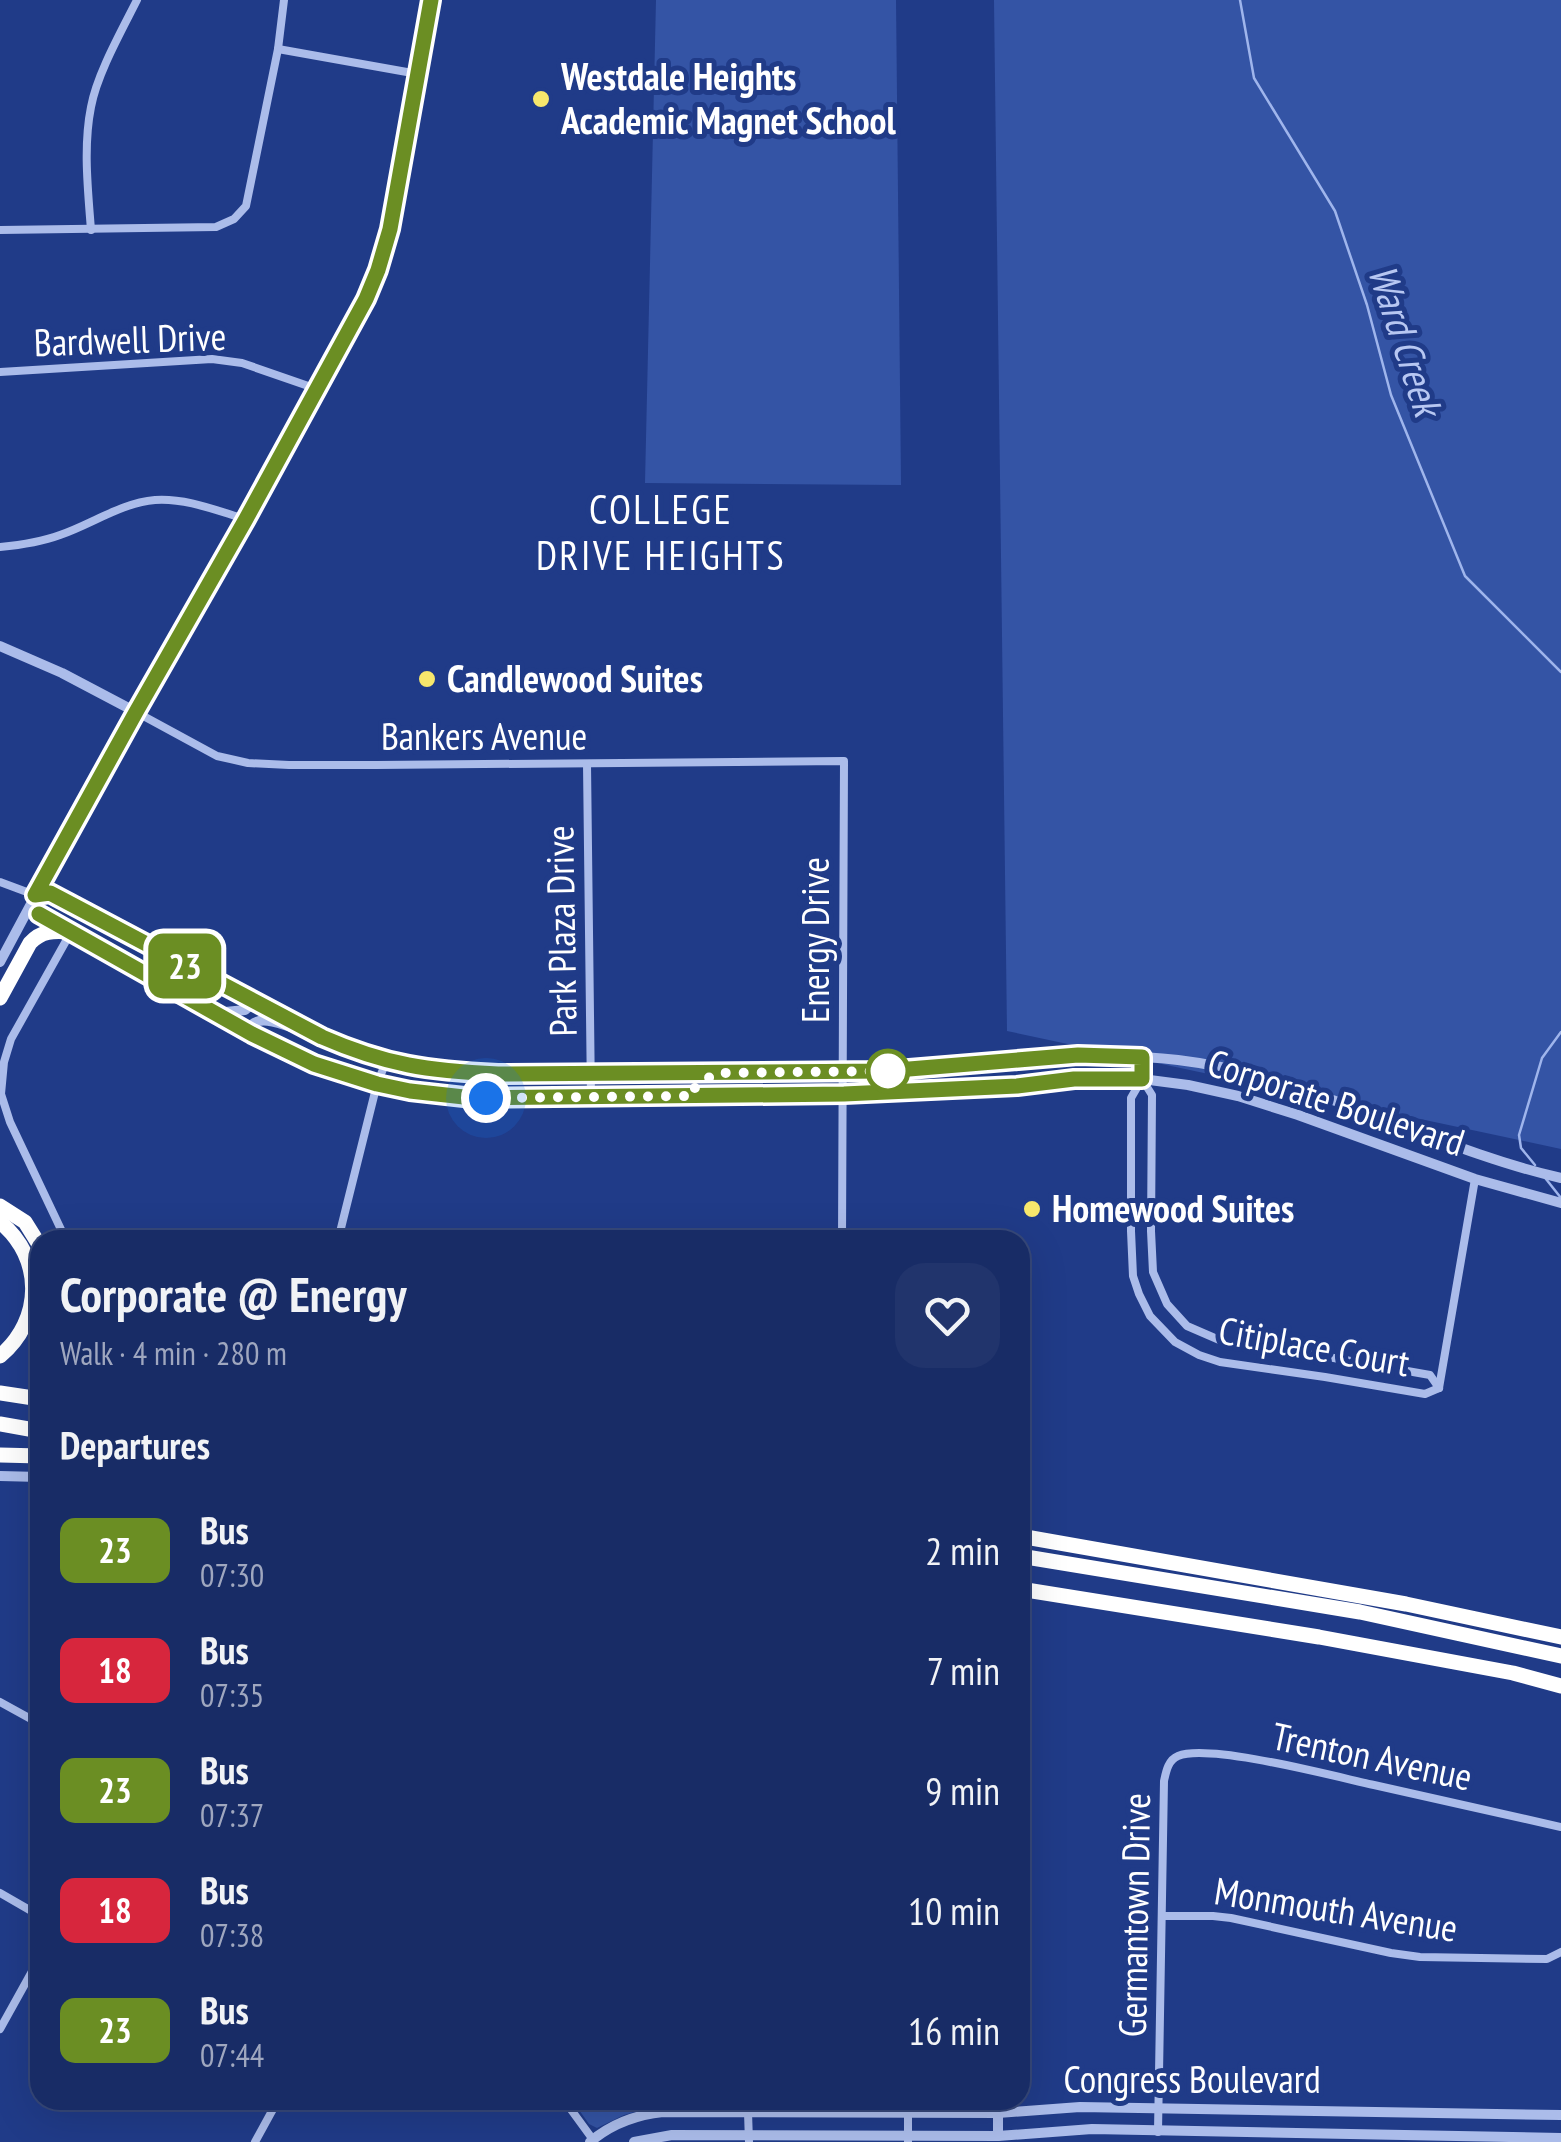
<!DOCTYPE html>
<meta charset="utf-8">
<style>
body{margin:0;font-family:"PT Sans Narrow",sans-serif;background:#21346c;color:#f1f3f6;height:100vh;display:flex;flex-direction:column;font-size:38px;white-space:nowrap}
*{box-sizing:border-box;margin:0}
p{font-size:32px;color:#9fa7bf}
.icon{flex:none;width:55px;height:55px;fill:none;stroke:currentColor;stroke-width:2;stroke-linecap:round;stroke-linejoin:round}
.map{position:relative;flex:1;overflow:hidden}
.side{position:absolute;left:30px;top:1230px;width:1000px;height:880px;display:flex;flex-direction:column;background:#182c66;border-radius:30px;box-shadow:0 10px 40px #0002,0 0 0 2px #36487a}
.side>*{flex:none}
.badge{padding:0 20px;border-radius:15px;font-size:35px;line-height:65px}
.you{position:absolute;width:50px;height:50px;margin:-25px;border:8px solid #fff;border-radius:50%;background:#1a73e8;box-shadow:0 0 0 15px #1a73e833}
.map>.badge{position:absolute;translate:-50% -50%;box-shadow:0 0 0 5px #fff}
h2{padding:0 30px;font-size:38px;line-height:90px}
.round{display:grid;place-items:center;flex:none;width:105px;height:105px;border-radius:30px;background:#21346c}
.overview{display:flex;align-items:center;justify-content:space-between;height:170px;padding:0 30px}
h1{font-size:48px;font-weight:700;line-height:75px}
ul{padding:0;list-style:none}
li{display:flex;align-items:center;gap:30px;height:120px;padding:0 30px}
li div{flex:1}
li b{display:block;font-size:38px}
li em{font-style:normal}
li .badge{min-width:110px;font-weight:700;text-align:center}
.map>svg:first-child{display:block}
</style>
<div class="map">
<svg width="1561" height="2142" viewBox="0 0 1561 2142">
<rect width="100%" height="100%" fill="#203b88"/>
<g fill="#3454a5">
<path d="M656 0H896L901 485 645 483Z"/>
<path d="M994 0H1561V1149L1007 1031Z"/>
<path d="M572 2100H648V2108L624 2115 597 2128 589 2124Z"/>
</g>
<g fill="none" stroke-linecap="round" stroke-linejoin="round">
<g stroke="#9fb5ec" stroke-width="2.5">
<path d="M1240 0 1254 78 1335 211 1367 305 1391 395 1465 576 1561 672"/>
<path d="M1535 1165 1521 1148 1519 1135 1542 1058 1561 1032"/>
<path d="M1546 1179 1561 1198"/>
</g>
<g stroke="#abbcea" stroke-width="8">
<path d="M278 49 418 74"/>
<path d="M0 230 216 227 234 219 246 206 278 49 284 0"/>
<path d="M91 230C88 190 83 147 91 107 97 74 122 30 137 0"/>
<path d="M0 372 212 359 242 363 317 389"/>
<path d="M0 547C21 545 41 542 60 535 92 524 121 503 155 500 186 498 215 510 245 519"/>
<path d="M136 712 217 756 248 763 289 765H377L844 761 842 1240"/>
<path d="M587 764 591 1098"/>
<path d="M0 882 35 895"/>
<path d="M1142 1057V1079L1131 1098V1231L1133 1276 1139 1294 1150 1316 1175 1342 1199 1355 1220 1362 1325 1377 1425 1394 1439 1388"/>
<path d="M1142 1079 1152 1095 1151 1231 1153 1272 1167 1304 1187 1326 1224 1342 1328 1357 1430 1375 1439 1388"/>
<path d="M66 1240 10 1122 1 1094 4 1062 11 1039 71 932"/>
<path d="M338 1240 377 1084 386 1062"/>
<path d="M1439 1388 1475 1179"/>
<path d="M0 1702 40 1724"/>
<path d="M0 1893 40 1916"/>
<path d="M1162 1916H1213L1231 1918 1391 1953 1420 1957 1547 1959 1561 1952"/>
<path d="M0 2029 40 1957"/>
<path d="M373 2100 382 2105"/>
<path d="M564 2100 594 2141"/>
<path d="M693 2100V2112"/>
<path d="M748 2112 749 2142"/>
<path d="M1158 2132 1164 1781C1166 1772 1168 1760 1178 1756 1209 1743 1337 1777 1374 1785 1436 1799 1499 1813 1561 1827"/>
<path d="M255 2142 278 2100"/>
<path d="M908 2142V2113"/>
</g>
<g stroke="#abbcea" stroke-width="10">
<path d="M0 646 62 673 136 712"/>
<path d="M35 895 39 914 253 1034 314 1064 377 1084 410 1091 473 1098 826 1095 1017 1085 1074 1079H1142L1188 1085 1238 1096 1298 1115 1475 1179 1561 1203"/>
<path d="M35 895 50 893 322 1037C336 1043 351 1050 366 1055 408 1070 453 1072 498 1074 626 1073 755 1075 884 1071 982 1068 1080 1048 1178 1060 1308 1075 1433 1149 1561 1178"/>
<path d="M0 962C118 739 245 521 365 299L378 269 390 229 431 0"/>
<path d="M144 974 165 955"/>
<path d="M216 1013 245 1010 254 1002"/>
<path d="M247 1031C257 1012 278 1024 295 1028"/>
<path d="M0 1476 40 1477"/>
<path d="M998 2136V2100"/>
<path d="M590 2142C611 2124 635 2115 663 2112L998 2113 1080 2107 1561 2115"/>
<path d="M634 2142 672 2135 998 2136 1092 2129 1561 2138"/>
</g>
<g stroke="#fff" stroke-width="15">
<path d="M0 998 30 943C42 930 54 931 71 932"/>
<path d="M0 1206 25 1222 40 1246"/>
<path d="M0 1222C44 1258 43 1320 0 1356"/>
<path d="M0 1393 40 1399"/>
<path d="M0 1424 40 1431"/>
<path d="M0 1455 40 1456"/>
<path d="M1020 1536 1406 1604 1561 1637"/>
<path d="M1020 1556 1360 1612 1561 1656"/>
<path d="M1020 1589 1319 1637 1513 1673 1561 1686"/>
</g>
</g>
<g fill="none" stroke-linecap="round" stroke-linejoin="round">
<g stroke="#fff" stroke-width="22">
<path id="line" d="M39 914 252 1034 314 1064 377 1084 410 1091 473 1098 844 1094 1017 1086 1074 1079H1142V1057L1078 1055 885 1071 498 1074C429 1071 386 1065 322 1037L69 903 50 893 35 895 136 712 246 519 366 299 378 270 390 229 431 0"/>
</g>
<use href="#line" stroke="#6b8e23" stroke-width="15"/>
<path stroke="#fff" stroke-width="10" stroke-dasharray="0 18" d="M486 1098 694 1096 695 1087 716 1073 888 1071"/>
</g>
<g fill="#f7e76c" stroke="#203b88" stroke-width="4">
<circle cx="541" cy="99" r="10"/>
<circle cx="427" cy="679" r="10"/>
<circle cx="1032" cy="1209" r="10"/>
</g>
<circle fill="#fff" stroke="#6b8e23" stroke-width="5" cx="888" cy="1071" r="20"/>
<g text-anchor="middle" stroke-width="10" stroke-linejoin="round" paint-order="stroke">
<g font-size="38" font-weight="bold" fill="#fff" stroke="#203b88" text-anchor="start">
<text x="561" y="90">Westdale Heights<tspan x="561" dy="44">Academic Magnet School</tspan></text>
<text x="447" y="692">Candlewood Suites</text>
<text x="1052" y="1222">Homewood Suites</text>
</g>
<g font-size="38" fill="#fff" stroke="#203b88">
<text transform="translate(130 340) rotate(-2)" y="13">Bardwell Drive</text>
<text x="484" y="750">Bankers Avenue</text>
<text transform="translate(562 931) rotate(-91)" y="13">Park Plaza Drive</text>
<text transform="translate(816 940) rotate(-90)" y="13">Energy Drive</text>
<text transform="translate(1336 1103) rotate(18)" y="13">Corporate Boulevard</text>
<text transform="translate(1314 1347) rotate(10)" y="13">Citiplace Court</text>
<text transform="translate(1372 1757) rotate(12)" y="13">Trenton Avenue</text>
<text transform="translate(1336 1910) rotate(9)" y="13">Monmouth Avenue</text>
<text transform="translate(1135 1915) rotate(-89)" y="13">Germantown Drive</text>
<text x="1192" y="2093">Congress Boulevard</text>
</g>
<g font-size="40" font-style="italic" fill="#b7c7f2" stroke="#203b88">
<text transform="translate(1405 340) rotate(72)" y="14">Ward Creek</text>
</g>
<g font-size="40" letter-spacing="2.5" fill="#fff" stroke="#203b88">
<text x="661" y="524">COLLEGE<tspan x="661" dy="46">DRIVE HEIGHTS</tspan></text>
</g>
</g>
</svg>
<div class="you" style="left:486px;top:1098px"></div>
<b class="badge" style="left:185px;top:966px;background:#6b8e23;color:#fff">23</b>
<section class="side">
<div class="overview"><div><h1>Corporate @ Energy</h1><p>Walk · 4 min · 280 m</p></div><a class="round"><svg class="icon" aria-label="heart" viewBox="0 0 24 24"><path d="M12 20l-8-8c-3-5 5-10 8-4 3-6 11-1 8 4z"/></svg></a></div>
<h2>Departures</h2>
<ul>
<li><span class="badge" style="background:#6b8e23;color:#fff">23</span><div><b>Bus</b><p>07:30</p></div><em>2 min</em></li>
<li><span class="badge" style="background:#d7263d;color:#fff">18</span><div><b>Bus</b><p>07:35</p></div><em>7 min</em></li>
<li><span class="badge" style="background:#6b8e23;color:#fff">23</span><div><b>Bus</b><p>07:37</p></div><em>9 min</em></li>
<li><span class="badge" style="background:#d7263d;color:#fff">18</span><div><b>Bus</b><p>07:38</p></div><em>10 min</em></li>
<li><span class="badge" style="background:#6b8e23;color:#fff">23</span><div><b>Bus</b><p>07:44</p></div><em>16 min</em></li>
</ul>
</section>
</div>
